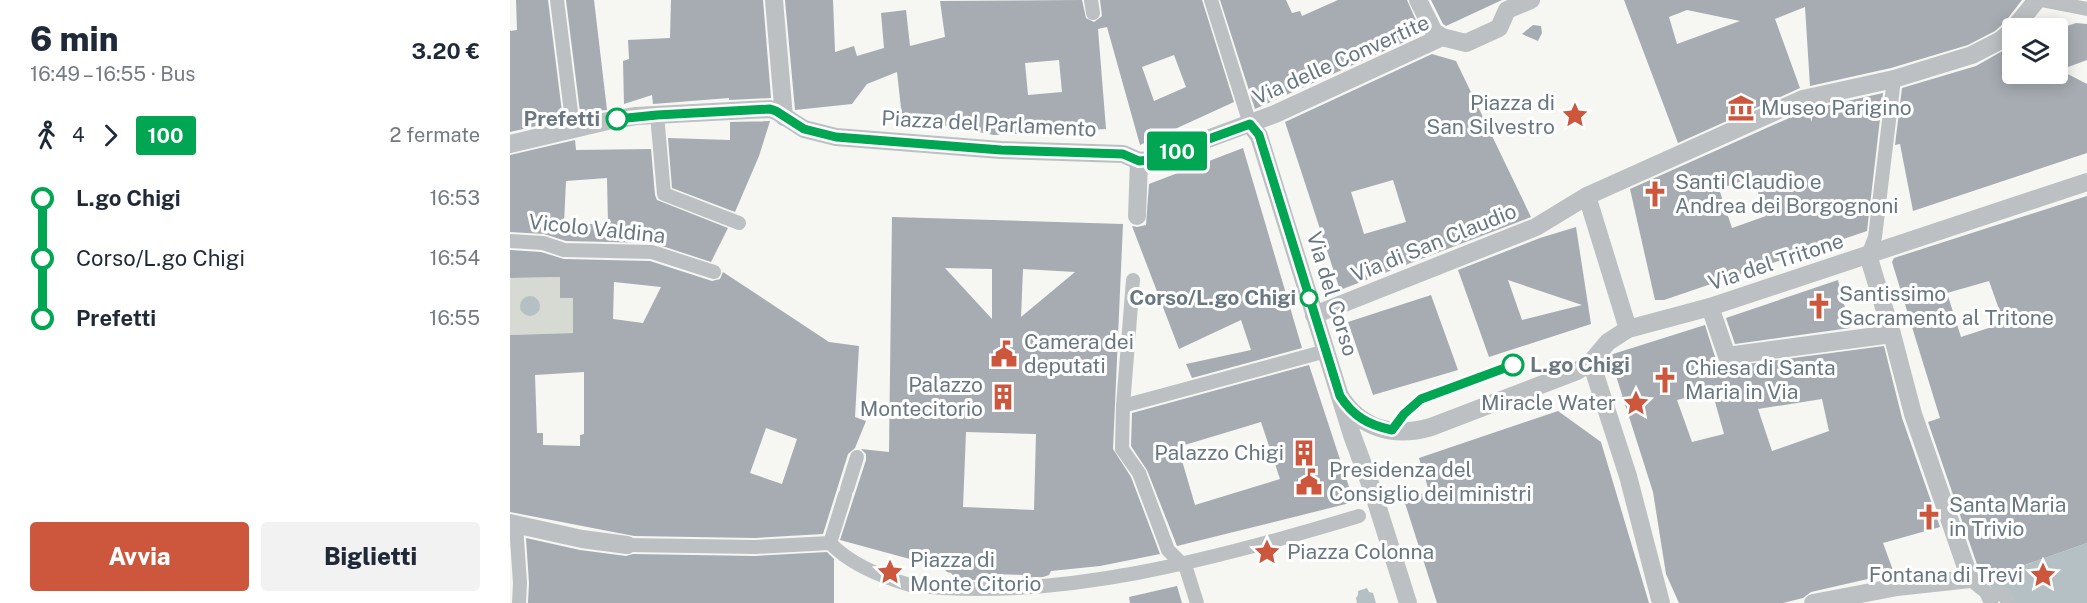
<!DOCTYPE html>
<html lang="it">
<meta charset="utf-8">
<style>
body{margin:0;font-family:"Public Sans",sans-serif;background:#f2f2f3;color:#1f2937;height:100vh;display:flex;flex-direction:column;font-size:22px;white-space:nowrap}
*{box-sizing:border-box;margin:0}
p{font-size:20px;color:#747a83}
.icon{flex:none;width:33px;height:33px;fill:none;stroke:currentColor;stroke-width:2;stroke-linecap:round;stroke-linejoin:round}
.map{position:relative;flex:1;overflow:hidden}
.sheet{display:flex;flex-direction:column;background:#fff;width:510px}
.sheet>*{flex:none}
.badge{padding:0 12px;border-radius:4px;font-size:21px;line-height:39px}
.buttons{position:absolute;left:1492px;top:18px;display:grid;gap:12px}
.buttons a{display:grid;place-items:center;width:66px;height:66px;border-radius:6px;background:#fff;box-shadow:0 3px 15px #0003;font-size:30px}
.map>.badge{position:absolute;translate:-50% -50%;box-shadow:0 0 0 3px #fff}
.legs{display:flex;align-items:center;gap:9px;height:66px;padding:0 30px;font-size:20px}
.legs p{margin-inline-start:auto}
.overview{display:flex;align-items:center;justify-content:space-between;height:102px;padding:0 30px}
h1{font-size:33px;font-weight:800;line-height:45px}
.button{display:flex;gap:12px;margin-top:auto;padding:12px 30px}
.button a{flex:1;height:69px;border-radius:6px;background:#cc573d;color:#fff;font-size:24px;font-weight:800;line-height:69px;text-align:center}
.button a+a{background:#f2f2f3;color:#1f2937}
ul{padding:0 30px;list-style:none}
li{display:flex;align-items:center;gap:21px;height:60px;font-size:22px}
li i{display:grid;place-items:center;width:9px;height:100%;margin:0 8px;background:currentColor}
li i::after{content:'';width:15px;height:15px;margin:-8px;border:4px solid;border-radius:50%;background:#fff}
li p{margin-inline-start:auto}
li:first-child i{background:linear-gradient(#0000 50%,currentColor 0)}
li:last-child i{background:linear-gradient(currentColor 50%,#0000 0)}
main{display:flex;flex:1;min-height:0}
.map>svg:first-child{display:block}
</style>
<main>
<section class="sheet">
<div class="overview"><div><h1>6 min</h1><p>16:49 – 16:55 · Bus</p></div><b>3.20 €</b></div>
<div class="legs"><svg class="icon" aria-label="walk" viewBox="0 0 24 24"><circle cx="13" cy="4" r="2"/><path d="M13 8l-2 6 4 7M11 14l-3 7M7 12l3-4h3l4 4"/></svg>4<svg class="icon" aria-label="forward" viewBox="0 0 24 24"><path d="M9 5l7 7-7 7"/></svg><b class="badge" style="background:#00a651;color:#fff">100</b><p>2 fermate</p></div>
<ul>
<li><i style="color:#00a651"></i><b>L.go Chigi</b><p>16:53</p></li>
<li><i style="color:#00a651"></i><span>Corso/L.go Chigi</span><p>16:54</p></li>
<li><i style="color:#00a651"></i><b>Prefetti</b><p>16:55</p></li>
</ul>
<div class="button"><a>Avvia</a><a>Biglietti</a></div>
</section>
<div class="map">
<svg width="1577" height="603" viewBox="0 0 1577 603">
<rect width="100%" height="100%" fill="#f6f6f3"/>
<path fill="#d6dad3" d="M50 277V298H63V333L0 335V278Z"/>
<g fill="#b4c0c3">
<circle cx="20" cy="306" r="10"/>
<path d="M1577 543V603H1491L1476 579Z"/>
<path d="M857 588 859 592 863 593 866 603H847L846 598 848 595V591Z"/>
</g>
<g fill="#a6acb1" fill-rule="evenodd">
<path d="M6 0H38L53 120 0 132V31L7 30Z"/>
<path d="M56 0H84L97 110 70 112Z"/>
<path d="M161 0H253L261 98 219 100V98L143 104 142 95 114 104 113 61 119 59 118 40 160 38Z"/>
<path d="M275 0H323L325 52 344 46 347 56 374 48 371 13 396 10 400 46 435 37 430 1 572 0 576 18 584 22 592 16 590 0H692L724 102 630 145 597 27 588 29 596 129 484 135 392 117 387 72 357 84 342 104 285 110ZM664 55 676 87 644 101 632 67ZM549 60 552 92 518 95 515 63Z"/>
<path d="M710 0H776L782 13 790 11 792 16 828 0H897L912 34 745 109Z"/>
<path d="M921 0H992L936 26 933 24Z"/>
<path d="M1114 0H1512L1495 22 1485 31 1458 45 1381 68 1300 86 1295 7 1265 19 1290 88 1168 143ZM1177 10 1230 21 1167 44 1159 17Z"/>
<path d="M1566 23 1577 24V60L1550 70 1577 84V153L1403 211 1390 144 1385 145 1392 88 1466 66 1503 45V74H1548V29Z"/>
<path d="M1023 25 1031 26 1032 33 1028 41 1012 34Z"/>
<path d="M922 54 946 61 1021 217 830 290 775 122ZM883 180 896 222 854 234 841 192Z"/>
<path d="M1373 93 1357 231 1154 300H1145L1120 189 1297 110 1302 122V109ZM1243 177 1256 216 1222 228 1209 189Z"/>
<path d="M260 121 249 156 225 212 162 188 158 138 220 140V122Z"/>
<path d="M65 140 66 150 141 149 145 195 147 200 218 228 201 262 143 243 56 241 34 234 0 232V155ZM97 178 98 224H54L56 181Z"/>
<path d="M733 148 792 348 682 378 676 364 741 350 731 320 669 349 622 226 627 227 636 225 639 184Z"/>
<path d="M1577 196V543L1475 579 1471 576 1418 422 1430 418 1382 262 1384 258ZM1479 281 1494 323 1451 337 1437 293Z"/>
<path d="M382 217 613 224 603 449 621 477 650 554 590 566 541 571 539 575 533 577 514 578V575L477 574 473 580H455L446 579 441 573 437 572 433 568 330 540 356 460V454L351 449 379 452ZM435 268 482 269V319ZM513 269 565 272 511 317ZM456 432 526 434 524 510 453 507Z"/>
<path d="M1066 227 1081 324 979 357 948 270 1030 238ZM998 280 1072 305 1012 320Z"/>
<path d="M0 250 31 252 54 259 140 261 202 281 210 279 213 272 319 342 349 346 345 417 356 421 345 448 338 454 313 534 245 538 124 536 0 512V335L63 333V298H50V277L0 278ZM104 282 151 287 133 323 103 319ZM74 372V434L70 435V446L33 445V433H27L25 375ZM256 428 287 439 272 484 240 473Z"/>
<path d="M1328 280 1340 328 1225 344 1216 318Z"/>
<path d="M921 295 948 370 863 395 838 322Z"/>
<path d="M1195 325 1206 360 1214 367 1374 346 1392 418 1430 527 1373 543 1384 573 1301 592 1293 598 1273 603H1169L1156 574 1143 492 1100 357 1103 354ZM1202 391 1214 434 1182 442 1167 400ZM1312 399 1319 431 1262 451 1248 409Z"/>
<path d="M799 365 844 502 667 546 637 470 621 446 622 413ZM751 422 770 479 685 505 668 447Z"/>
<path d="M1048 411 1091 442 1139 603H927L894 500 919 491 909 458Z"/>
<path d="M16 538 70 550 116 556 123 554 245 556 317 552 324 559V603H18L19 583Z"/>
<path d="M667 586 672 603H620L619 597Z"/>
</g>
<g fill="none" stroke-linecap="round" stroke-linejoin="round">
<g stroke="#bcc0c2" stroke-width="14">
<path d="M47 0 63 128"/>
<path d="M581 0 583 13"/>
<path d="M701 0 740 124"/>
<path d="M1531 0 1577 9"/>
<path d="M147 115 154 194 229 223"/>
<path d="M0 241 33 243 54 250 142 252 204 272"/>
<path d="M1358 255 1365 237 1384 79"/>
<path d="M623 280 613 406 612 449 629 473 658 550 676 568 687 603"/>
<path d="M613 406 816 351"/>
<path d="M337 489 347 457"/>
<path d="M6 525 10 583 9 603"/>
<path d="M320 543 335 495"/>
<path d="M117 545 245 547 320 543C340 564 372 577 400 585 545 603 710 558 849 516"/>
<path d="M1460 579 1476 592 1481 603"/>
<path d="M1479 598 1489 594 1495 595 1498 603"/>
</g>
<g stroke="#bcc0c2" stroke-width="18">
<path d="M264 0 274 117"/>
<path d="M908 0 924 32 932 37 956 43 989 28 997 10 1021 0"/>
<path d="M1504 28 1527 0"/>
<path d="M740 124 749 136 842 435 862 489 898 603"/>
<path d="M0 144 102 120 126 116 260 109 266 111 294 129 326 137 491 150 613 154 629 161 641 160 765 114 932 37"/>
<path d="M1077 196 1118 329"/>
<path d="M627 216 629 161"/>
<path d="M1200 307 1217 356 1382 334"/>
<path d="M804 315 1026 227 1077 196 1293 99 1384 79 1462 55 1491 40 1503 30"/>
<path d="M1081 362 1118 476 1151 603"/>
<path d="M830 396C851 429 884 438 921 427L1067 371 1081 362 1098 342 1118 329 1200 307 1577 182"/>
<path d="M0 523 72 539 117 545"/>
<path d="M1303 603 1387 587 1460 579 1403 414 1382 334 1358 255"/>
</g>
</g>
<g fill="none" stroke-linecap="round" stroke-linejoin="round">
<g stroke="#fff" stroke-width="14">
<path id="line-1" d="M107 119 147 115 260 109 266 111 294 129 326 137 491 150 613 154 629 161 641 160 740 124 749 135 830 396C843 416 858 425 882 430L894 414 911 399 1003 365"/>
</g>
<use href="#line-1" stroke="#00a651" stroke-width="9"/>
</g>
<defs>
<g id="museum-bare" transform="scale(2.07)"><path d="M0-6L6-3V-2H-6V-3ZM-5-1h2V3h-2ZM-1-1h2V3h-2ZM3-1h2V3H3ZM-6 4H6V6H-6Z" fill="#cc573d" stroke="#fff" stroke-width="2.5" paint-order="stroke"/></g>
<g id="sight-bare" transform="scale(2.07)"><path d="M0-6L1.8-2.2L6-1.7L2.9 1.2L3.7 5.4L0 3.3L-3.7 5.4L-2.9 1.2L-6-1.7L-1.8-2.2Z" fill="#cc573d" stroke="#fff" stroke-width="2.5" paint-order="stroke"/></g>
<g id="church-bare" transform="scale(2.07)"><path d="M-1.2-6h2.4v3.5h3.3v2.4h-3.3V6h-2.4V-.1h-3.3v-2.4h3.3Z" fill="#cc573d" stroke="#fff" stroke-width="2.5" paint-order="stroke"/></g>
<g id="civic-bare" transform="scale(2.07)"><path d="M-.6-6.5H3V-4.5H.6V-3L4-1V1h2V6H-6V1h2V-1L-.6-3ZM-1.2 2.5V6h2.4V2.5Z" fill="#cc573d" stroke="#fff" stroke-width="2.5" paint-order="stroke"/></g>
<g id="building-bare" transform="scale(2.07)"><path d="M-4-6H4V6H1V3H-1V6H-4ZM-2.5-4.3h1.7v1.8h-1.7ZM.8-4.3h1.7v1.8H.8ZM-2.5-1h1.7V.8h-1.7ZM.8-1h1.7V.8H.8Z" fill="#cc573d" stroke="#fff" stroke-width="2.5" paint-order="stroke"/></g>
</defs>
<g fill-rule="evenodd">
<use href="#museum-bare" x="1231" y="108"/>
<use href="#sight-bare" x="1065" y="115"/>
<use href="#church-bare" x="1145" y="194"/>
<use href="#church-bare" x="1309" y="306"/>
<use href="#civic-bare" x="494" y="354"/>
<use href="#church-bare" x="1155" y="380"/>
<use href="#building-bare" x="493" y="397"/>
<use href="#sight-bare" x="1126" y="403"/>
<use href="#building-bare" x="794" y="453"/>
<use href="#civic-bare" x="799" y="482"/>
<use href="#church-bare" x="1419" y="517"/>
<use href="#sight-bare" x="757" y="552"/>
<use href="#sight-bare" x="380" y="572"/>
<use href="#sight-bare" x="1533" y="575"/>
</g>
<g fill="#fff" stroke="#00a651" stroke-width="3">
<circle cx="107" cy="119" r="10"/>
<circle cx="799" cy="298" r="8"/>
<circle cx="1003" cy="365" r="10"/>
</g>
<g text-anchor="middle" stroke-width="6" stroke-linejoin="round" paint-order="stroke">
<g font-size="21" fill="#697780" stroke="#fff">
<text transform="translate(831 60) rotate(-24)" y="7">Via delle Convertite</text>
<text transform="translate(479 124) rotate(3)" y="7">Piazza del Parlamento</text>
<text transform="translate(87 229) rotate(6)" y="7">Vicolo Valdina</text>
<text transform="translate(924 243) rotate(-22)" y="7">Via di San Claudio</text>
<text transform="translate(1266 262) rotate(-18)" y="7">Via del Tritone</text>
<text transform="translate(822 294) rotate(73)" y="7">Via del Corso</text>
</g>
<g font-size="21" fill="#697780" stroke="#fff" text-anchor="start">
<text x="1045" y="110" text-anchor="end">Piazza di<tspan x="1045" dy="24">San Silvestro</tspan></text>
<text x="1251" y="115">Museo Parigino</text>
<text x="1165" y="189">Santi Claudio e<tspan x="1165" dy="24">Andrea dei Borgognoni</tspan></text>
<text x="1329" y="301">Santissimo<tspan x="1329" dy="24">Sacramento al Tritone</tspan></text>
<text x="514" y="349">Camera dei<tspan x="514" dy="24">deputati</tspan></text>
<text x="1175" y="375">Chiesa di Santa<tspan x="1175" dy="24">Maria in Via</tspan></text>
<text x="473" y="392" text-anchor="end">Palazzo<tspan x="473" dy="24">Montecitorio</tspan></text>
<text x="1106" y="410" text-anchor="end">Miracle Water</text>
<text x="774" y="460" text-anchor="end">Palazzo Chigi</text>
<text x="819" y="477">Presidenza del<tspan x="819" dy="24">Consiglio dei ministri</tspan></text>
<text x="1439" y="512">Santa Maria<tspan x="1439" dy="24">in Trivio</tspan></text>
<text x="777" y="559">Piazza Colonna</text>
<text x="400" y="567">Piazza di<tspan x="400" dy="24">Monte Citorio</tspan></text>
<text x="1513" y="582" text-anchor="end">Fontana di Trevi</text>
</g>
<g font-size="21" font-weight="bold" fill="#697780" stroke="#fff" text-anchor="end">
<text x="90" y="126">Prefetti</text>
<text x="786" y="305">Corso/L.go Chigi</text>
<text x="1020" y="372" text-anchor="start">L.go Chigi</text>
</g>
</g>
</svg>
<div class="buttons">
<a><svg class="icon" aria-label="layers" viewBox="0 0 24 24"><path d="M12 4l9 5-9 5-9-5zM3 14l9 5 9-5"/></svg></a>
</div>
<b class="badge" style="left:667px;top:151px;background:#00a651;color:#fff">100</b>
</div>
</main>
